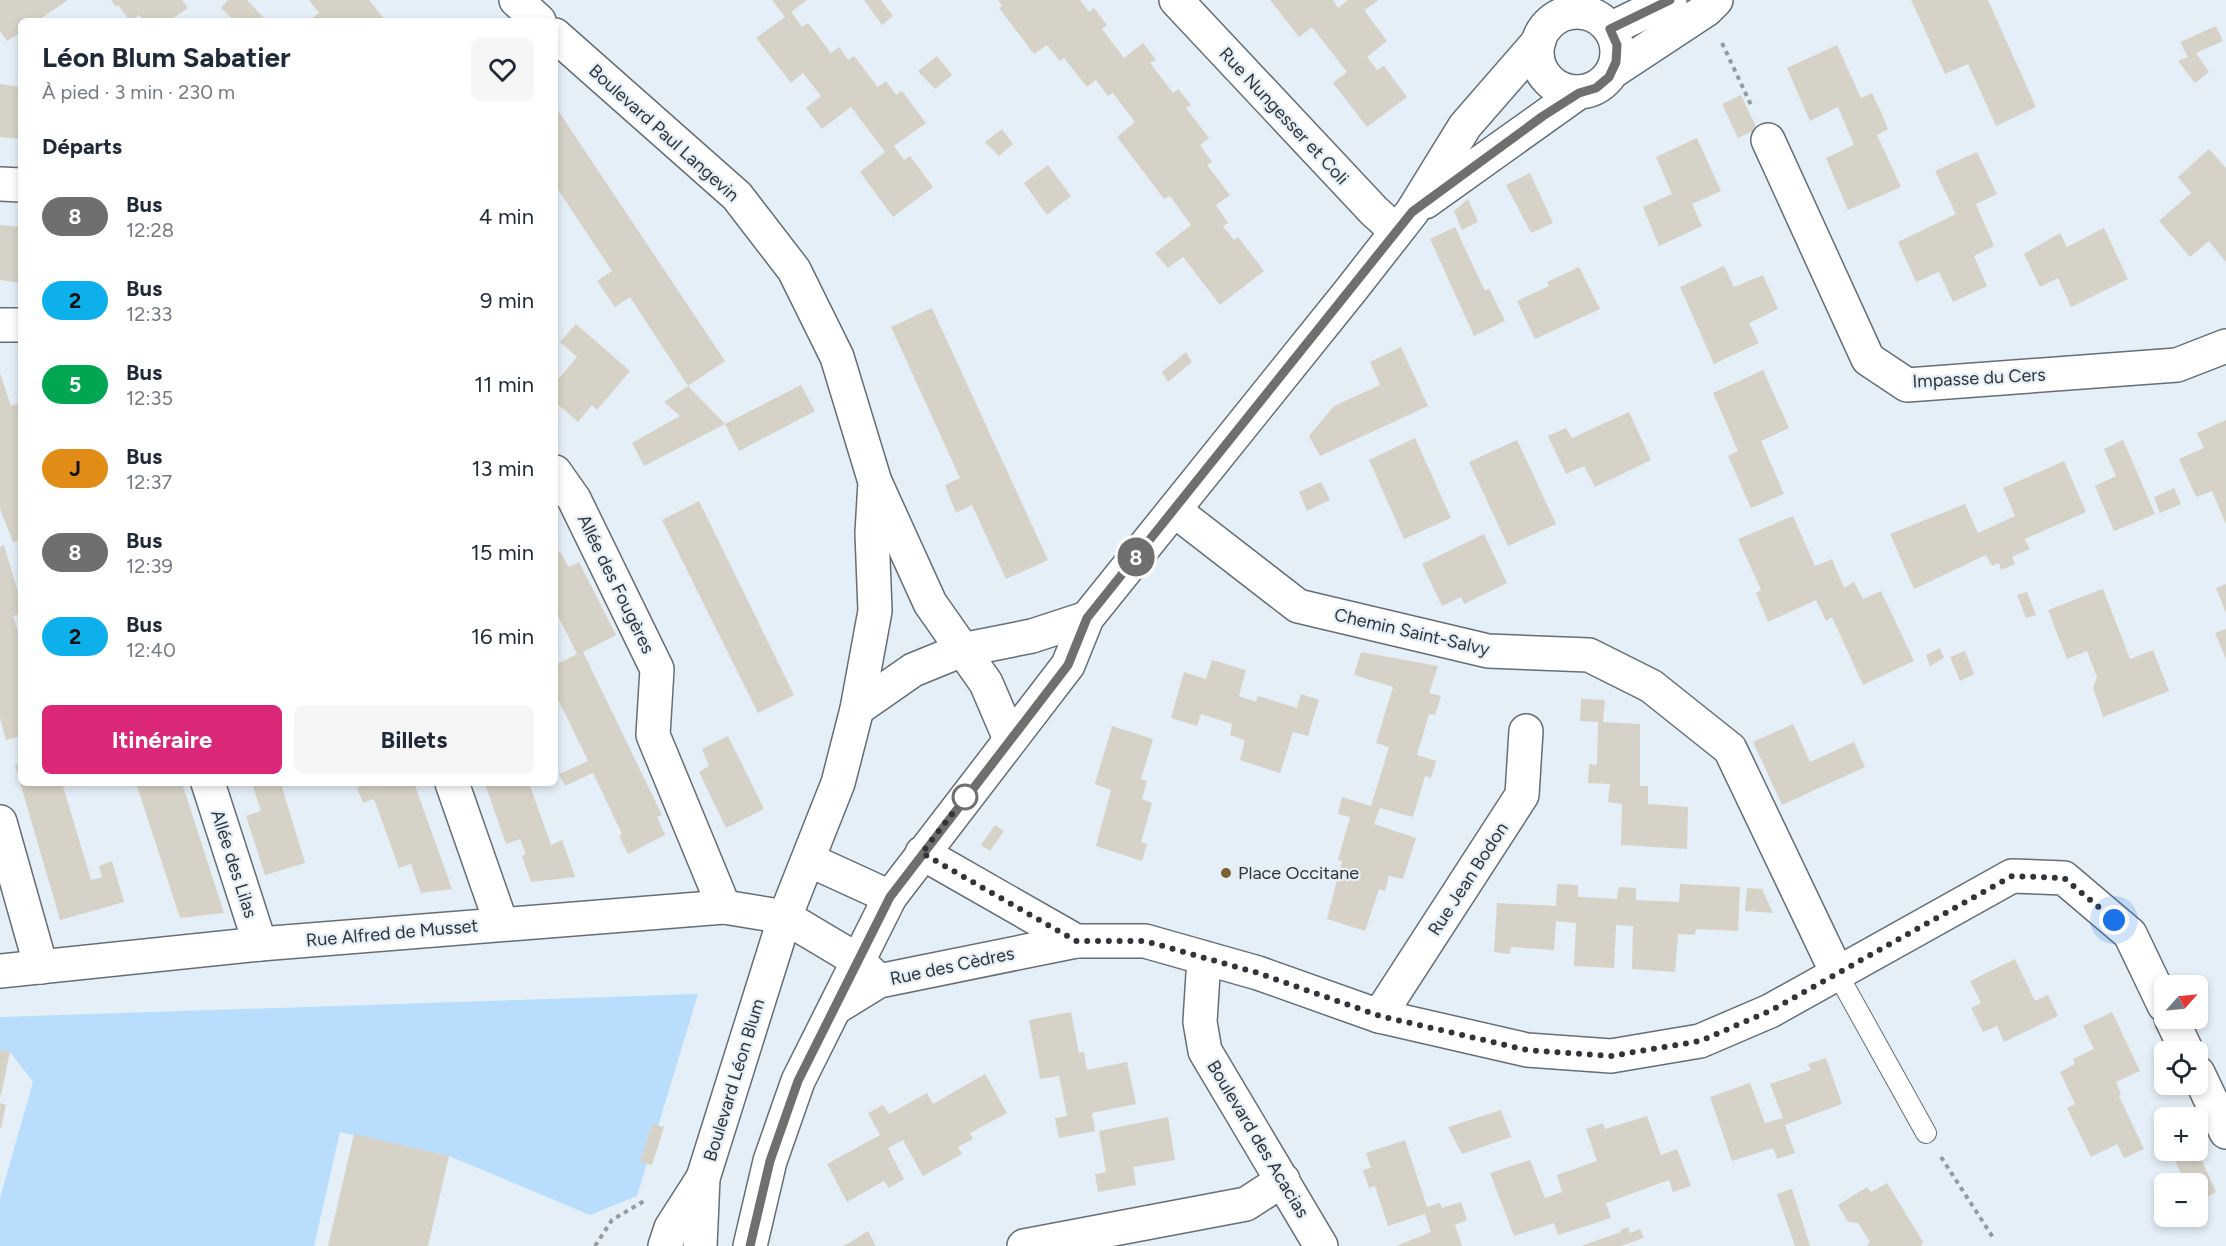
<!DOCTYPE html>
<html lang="fr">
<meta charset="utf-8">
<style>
body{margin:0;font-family:Figtree,sans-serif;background:#f6f6f7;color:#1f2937;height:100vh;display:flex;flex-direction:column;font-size:22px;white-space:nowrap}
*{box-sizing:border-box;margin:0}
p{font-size:20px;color:#747a83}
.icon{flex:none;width:33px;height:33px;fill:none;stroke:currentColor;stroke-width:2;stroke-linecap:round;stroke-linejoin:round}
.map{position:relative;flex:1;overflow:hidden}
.panel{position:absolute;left:18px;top:18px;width:540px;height:768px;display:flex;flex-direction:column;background:#fff;border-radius:9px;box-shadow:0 3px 9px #0003}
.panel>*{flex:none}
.badge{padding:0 12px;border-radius:20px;font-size:21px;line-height:39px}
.needle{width:39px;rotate:63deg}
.buttons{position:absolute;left:2154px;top:975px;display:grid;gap:12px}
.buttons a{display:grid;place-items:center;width:54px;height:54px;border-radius:9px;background:#fff;box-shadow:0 3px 9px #0003;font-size:30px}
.you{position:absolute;width:30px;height:30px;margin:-15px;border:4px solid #fff;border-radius:50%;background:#1a73e8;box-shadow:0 0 0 9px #1a73e833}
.map>.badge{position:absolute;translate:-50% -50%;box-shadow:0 0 0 3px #fff}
h2{padding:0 24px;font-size:22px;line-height:54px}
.round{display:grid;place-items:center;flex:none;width:63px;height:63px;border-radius:9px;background:#f6f6f7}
.summary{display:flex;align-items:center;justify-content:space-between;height:102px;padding:0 24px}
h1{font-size:28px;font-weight:700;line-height:45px}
.button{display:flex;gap:12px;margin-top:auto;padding:12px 24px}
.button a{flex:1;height:69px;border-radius:9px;background:#db2777;color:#fff;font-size:24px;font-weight:700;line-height:69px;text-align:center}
.button a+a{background:#f6f6f7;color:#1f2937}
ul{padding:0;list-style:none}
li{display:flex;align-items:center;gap:18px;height:84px;padding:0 24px}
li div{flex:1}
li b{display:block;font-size:22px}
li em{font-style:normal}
li .badge{min-width:66px;font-weight:700;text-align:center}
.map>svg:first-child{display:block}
</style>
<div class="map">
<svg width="2226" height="1246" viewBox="0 0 2226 1246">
<rect width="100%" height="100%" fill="#e5eff7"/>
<path fill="#b9defd" d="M698 994 637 1196 590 1215 449 1156 340 1132 314 1246H0V1198L33 1082 10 1052 0 1050V1017Z"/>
<g fill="#d7d2c7">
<path d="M0 0H68L37 21H21V32L7 41 0 31Z"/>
<path d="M111 0H182L188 8 169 21H144L139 15 130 21 118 5 116 7Z"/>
<path d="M228 0H247L267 21H235L221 8Z"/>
<path d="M309 0H369L386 21H309L319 13Z"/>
<path d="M772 0H807L791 12 802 27 808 23 831 53 839 47 848 60 854 56 878 87 886 81 896 95 902 91 926 123 894 146 904 160 910 156 933 187 893 217 860 172 885 152 851 107 822 129 806 108 821 96 803 73 791 83 756 38 785 17Z"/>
<path d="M864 0H881L893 16 882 25Z"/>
<path d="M998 0H1080L1089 12 1094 8 1107 25 1102 29 1124 58 1143 43 1156 60 1150 63 1173 93 1178 89 1191 105 1186 108 1209 138 1200 145 1212 162 1207 165 1230 195 1216 205 1228 223 1223 226 1234 240 1238 237 1264 271 1220 305 1183 257 1168 268 1155 253 1191 225 1170 196 1164 199 1117 137 1135 122 1113 93 1108 96 1096 80 1087 87 1064 58 1060 61 1047 45 1034 54 999 8 1002 6Z"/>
<path d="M1270 0H1333L1338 8 1348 0H1379L1364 10 1387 41 1367 57 1377 70 1384 66 1407 97 1367 127 1333 83 1347 72 1312 27 1299 37Z"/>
<path d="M1911 0H1988L2036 107 1996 126 1968 64 1945 74Z"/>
<path d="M2216 26 2223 41 2196 53 2209 72 2195 83 2178 61 2188 57 2180 42Z"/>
<path d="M1837 45 1861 98 1872 93 1881 112 1888 129 1877 135 1901 187 1848 210 1826 158 1854 145 1838 107 1810 121 1787 68Z"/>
<path d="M937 56 952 75 935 89 918 71Z"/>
<path d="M0 84 21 87V139L0 137Z"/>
<path d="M1741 95 1757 129 1738 138 1722 104Z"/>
<path d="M559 112 725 361 688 386 725 424 644 466 632 443 680 416 664 402 688 386 630 297 615 307 597 281 612 271 555 185V114Z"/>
<path d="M1002 129 1013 144 999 156 985 142Z"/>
<path d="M1697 138 1721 191 1692 204 1702 226 1659 246 1643 207 1672 194 1656 157Z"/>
<path d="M2209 149 2226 168V262L2209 241 2190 257 2159 221 2191 193 2178 177Z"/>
<path d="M1977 152 1997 194 1976 204 1994 246 1974 256 1987 286 1953 302 1939 272 1916 282 1898 242 1956 214 1935 171Z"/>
<path d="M1048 165 1071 196 1047 215 1024 183Z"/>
<path d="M1530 173 1553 223 1531 233 1506 185Z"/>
<path d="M1468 199 1478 222 1462 230 1454 211Z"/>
<path d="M0 225 21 227V283L0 280Z"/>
<path d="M1455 227 1485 291 1489 288 1505 321 1474 336 1430 239Z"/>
<path d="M2104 228 2128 279 2071 307 2058 278 2040 287 2024 254 2060 233 2067 247Z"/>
<path d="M1724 266 1734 287 1763 275 1778 309 1749 323 1759 343 1714 364 1680 287Z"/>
<path d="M1579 267 1600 309 1535 339 1517 301 1549 286 1547 282Z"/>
<path d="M932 308 1048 560 1006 579 972 505 956 513 945 485 960 478 891 327Z"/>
<path d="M576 324 630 371 597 410 592 405 578 422 555 402V383L577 357 560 342Z"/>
<path d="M1401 347 1428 406 1320 456 1309 436 1334 406 1380 385 1370 362Z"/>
<path d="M1186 352 1192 362 1168 382 1162 372Z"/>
<path d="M1763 370 1789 428 1761 441 1784 494 1751 508 1728 456 1738 451 1713 393Z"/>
<path d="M0 373 11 406 21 402V540L13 542 0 509Z"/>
<path d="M801 385 815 411 739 451 725 424Z"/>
<path d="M1629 412 1651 460 1595 487 1584 466 1566 474 1548 436 1566 428 1572 438Z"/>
<path d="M2226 420V524L2212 491 2196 497 2179 459 2204 448 2197 433Z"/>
<path d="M1415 438 1451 518 1404 539 1369 460Z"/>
<path d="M1517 440 1556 524 1508 546 1469 462Z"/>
<path d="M2123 440 2155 514 2114 531 2095 486 2116 476 2104 449Z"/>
<path d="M2064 461 2086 512 2025 539 2030 549 2012 557 2015 564 2001 570 1999 563 1992 566 1986 555 1914 589 1890 534 1965 504 1978 533 2015 516 2003 488Z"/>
<path d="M1321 482 1330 500 1307 511 1299 492Z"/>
<path d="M2174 488 2181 504 2160 513 2154 497Z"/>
<path d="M699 501 794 695 758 713 662 520Z"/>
<path d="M1793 516 1815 566 1832 559 1844 588 1854 582 1863 599 1881 591 1914 661 1863 685 1832 617 1826 621 1816 600 1768 622 1756 593 1761 590 1738 539Z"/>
<path d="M1484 534 1507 583 1464 604 1461 597 1442 606 1422 564Z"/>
<path d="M4 545 21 602V614L13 616 21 642V736L6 740 0 718V547Z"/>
<path d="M560 552 569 567 579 562 616 635 583 652 662 815 657 817 665 835 628 854 619 836 622 834 593 773 565 786 559 774 588 761 555 693V665L577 654 555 610V555Z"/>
<path d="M2226 584V613L2216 588Z"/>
<path d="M2103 589 2130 659 2153 650 2169 691 2103 717 2093 688 2097 677 2087 651 2067 659 2048 610Z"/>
<path d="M2027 592 2036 615 2026 618 2017 595Z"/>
<path d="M2226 629V659L2215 633Z"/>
<path d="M1940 648 1944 658 1930 666 1926 655Z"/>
<path d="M1965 651 1974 674 1960 681 1950 657Z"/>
<path d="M1361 652 1438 666 1429 693 1441 696 1435 715 1429 714 1417 755 1436 761 1431 778 1425 776 1413 817 1380 808 1374 824 1416 838 1403 879 1389 876 1385 891 1379 889 1365 931 1327 919 1342 861 1338 860 1350 817 1338 814 1342 797 1371 806 1389 747 1376 743 1393 687 1354 675Z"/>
<path d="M1212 660 1246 670 1239 696 1256 702 1258 696 1297 708 1301 694 1319 700 1308 736 1293 732 1280 773 1240 760 1245 740 1230 735 1232 724 1201 714 1197 726 1171 718 1184 672 1206 679Z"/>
<path d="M1581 699 1605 700 1603 722 1640 724V786H1648V804L1688 807 1687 849 1621 845 1622 804 1608 802 1610 784 1588 783 1589 764 1597 765 1598 722 1580 721Z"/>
<path d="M1793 724 1810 762 1854 742 1865 767 1782 805 1753 742Z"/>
<path d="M1112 726 1153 739 1141 779 1147 781 1142 799 1152 803 1141 842 1147 844 1142 861 1096 846 1111 790 1095 784Z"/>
<path d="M728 736 764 809 726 828 699 772 709 766 702 749Z"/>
<path d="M21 764V783H62L91 880 102 877 99 866 112 861 124 902 60 920 15 765Z"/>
<path d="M136 783H182L224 913 180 918Z"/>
<path d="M252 783H291L282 787 305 863 265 875 246 816 261 811Z"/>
<path d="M368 783H414L452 889 421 893 411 864 399 868 374 799 363 803 357 788Z"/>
<path d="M488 783H529L551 845 562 840 575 877 531 882 522 856 526 854 520 839 506 844 485 784Z"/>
<path d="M995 825 1004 831 990 851 981 845Z"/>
<path d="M1557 884 1578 885V897L1617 899 1619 887 1636 888V900L1679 902 1680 884 1740 887 1738 931 1696 929 1695 935 1678 934 1675 972 1632 969 1633 926 1616 925 1614 968 1574 966 1576 923 1556 921 1554 950 1511 947 1510 954 1494 952 1497 903 1556 906Z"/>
<path d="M1747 888 1762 889 1773 913 1745 911Z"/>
<path d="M2015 959 2035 1001 2048 995 2058 1016 2004 1042 1997 1026 1983 1032 1971 1008 1981 1003 1970 981Z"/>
<path d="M1071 1012 1079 1053 1084 1052 1087 1070 1127 1062 1136 1104 1092 1113 1095 1131 1059 1138 1055 1118 1067 1116 1059 1076 1040 1079 1029 1020Z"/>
<path d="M2112 1012 2140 1071 2116 1082 2121 1094 2119 1096 2144 1149 2124 1158 2117 1144 2091 1157 2067 1108 2075 1104 2060 1072 2075 1064 2073 1059 2094 1049 2083 1026Z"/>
<path d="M0 1050 10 1052 1 1095 0 1094Z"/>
<path d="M1826 1058 1842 1104 1785 1125 1795 1153 1777 1159 1773 1148 1732 1161 1710 1097 1750 1083 1765 1123 1783 1118 1770 1084 1811 1070 1808 1064Z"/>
<path d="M985 1074 1007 1113 970 1133 973 1139 958 1147 962 1154 923 1176 903 1140 888 1148 904 1179 889 1188 884 1181 847 1202 827 1164 880 1135 868 1113 883 1105 889 1114 927 1093 933 1104Z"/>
<path d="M0 1103 6 1105 1 1128H0Z"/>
<path d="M1501 1110 1511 1137 1462 1154 1448 1127Z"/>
<path d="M1647 1116 1661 1155 1677 1149 1691 1186 1673 1192 1669 1180 1606 1203 1611 1218 1558 1235 1554 1223 1514 1236 1490 1173 1530 1160 1545 1198 1562 1192 1557 1175 1597 1161 1586 1129 1603 1123 1605 1129Z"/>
<path d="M1168 1117 1175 1160 1133 1167 1136 1185 1098 1192 1095 1174 1106 1172 1099 1131Z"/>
<path d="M2164 1120V1138L2158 1123Z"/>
<path d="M652 1124 664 1127 652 1165 640 1162Z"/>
<path d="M354 1134 449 1156 428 1246H328Z"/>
<path d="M1405 1140 1427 1207 1440 1203 1442 1208 1461 1202 1467 1220 1455 1225 1462 1246H1396L1431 1232 1425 1214 1388 1226 1375 1186 1369 1188 1363 1170 1371 1168 1366 1153Z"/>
<path d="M2170 1150H2197L2216 1192 2198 1202V1184H2186Z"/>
<path d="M1887 1183 1923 1242 1921 1246H1867L1870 1242 1858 1223 1848 1222 1838 1205 1867 1187 1871 1192Z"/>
<path d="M1792 1189 1806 1233 1810 1246H1795L1777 1194Z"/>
<path d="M1628 1227 1630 1233 1640 1229 1644 1238 1620 1246H1581L1621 1232 1620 1230Z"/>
<path d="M868 1231 876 1246H843L847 1244Z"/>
</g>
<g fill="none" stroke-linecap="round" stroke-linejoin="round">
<g stroke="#656e75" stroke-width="22">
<path id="service" d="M1837 973 1926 1133"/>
</g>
<g stroke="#656e75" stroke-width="36">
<g id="minor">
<path d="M1176 0 1374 211 1395 230"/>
<path d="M1768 140 1868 359 1907 385 2177 365 2226 346"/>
<path d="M0 184 21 185"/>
<path d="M0 325H21"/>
<path d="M555 472 574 499 657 669 653 735 724 907"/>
<path d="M1174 510 1298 606 1488 651 1589 655 1651 686 1730 749 1837 973"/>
<path d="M208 783 260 944"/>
<path d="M452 783 501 923"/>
<path d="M0 822 41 967"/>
<path d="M922 853 1076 941H1145L1258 973 1379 1016 1527 1050 1611 1056 1700 1041 1770 1011 2012 876 2064 878 2130 934 2164 1005"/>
<path d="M809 860 890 897"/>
<path d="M785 917 857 960 879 981"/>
<path d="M1204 958 1200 1022 1205 1051 1321 1246"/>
<path d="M835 1008 879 981 1076 941"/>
<path d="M1379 1016 1522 795 1526 731"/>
<path d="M2171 1018 2187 1052"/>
<path d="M2198 1073 2226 1132"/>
<path d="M665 1246 671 1228 703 1178"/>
<path d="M1024 1246 1246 1204 1283 1180"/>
</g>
</g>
<g stroke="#656e75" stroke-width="36">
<g id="tertiary">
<path d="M516 0 539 21"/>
<circle cx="1577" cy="52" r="40"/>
<path d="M1610 29 1670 0"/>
<path d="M555 35 737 196 794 270 837 357 875 482 872 533 875 611 857 709 838 783 785 917 703 1178 700 1246"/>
<path d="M1612 72 1706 10 1716 0"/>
<path d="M1425 202 1579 92"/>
<path d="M876 484 930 603 986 683 1010 739"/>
<path d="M857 709 913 670 962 650 1032 636 1087 618"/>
<path d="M0 971 260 944 724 907 785 917"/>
<path d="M750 1246 770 1161 798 1081 890 897 1068 665 1087 618 1351 290 1412 212 1465 126 1539 41"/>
</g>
</g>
<g stroke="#949ba1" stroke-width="4" stroke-dasharray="4.5 4.5" stroke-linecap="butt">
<path d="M1722 43 1752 107"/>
<path d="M1941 1157 1994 1239"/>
<path d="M595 1246 612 1220 644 1201"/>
</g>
<use href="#service" stroke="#fff" stroke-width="20"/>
<use href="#minor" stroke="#fff" stroke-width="33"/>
<use href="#tertiary" stroke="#fff" stroke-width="33"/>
</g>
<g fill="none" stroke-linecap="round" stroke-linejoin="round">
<g stroke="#fff" stroke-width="14">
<path id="line" d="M750 1246 770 1161 798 1081 890 897 1068 665 1087 618 1412 212 1543 116 1579 93 1596 88 1609 77 1616 62 1617 45 1610 29 1670 0"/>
</g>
<use href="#line" stroke="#6f6f6e" stroke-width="9"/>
<path stroke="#313438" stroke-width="6" stroke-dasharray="0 10.8" d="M965 797 922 853 1076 941H1145L1258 973 1380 1016 1527 1050 1611 1056 1700 1041 1770 1011 2012 876 2064 878 2114 920"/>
</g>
<circle fill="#fff" stroke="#6f6f6e" stroke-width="3" cx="965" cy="797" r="12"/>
<circle fill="#7a6132" stroke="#e5eff7" stroke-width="2" cx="1226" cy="873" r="6"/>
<g text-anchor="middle" stroke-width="4.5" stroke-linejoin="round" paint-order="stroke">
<g font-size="18" fill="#313438" stroke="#e5eff7">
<text transform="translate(1284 116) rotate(47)" y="6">Rue Nungesser et Coli</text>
<text transform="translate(664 133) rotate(42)" y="6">Boulevard Paul Langevin</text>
<text transform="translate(1979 378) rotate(-3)" y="6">Impasse du Cers</text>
<text transform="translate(616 584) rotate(64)" y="6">Allée des Fougères</text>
<text transform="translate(1412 632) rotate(13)" y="6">Chemin Saint-Salvy</text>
<text transform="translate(234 864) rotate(72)" y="6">Allée des Lilas</text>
<text transform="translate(1468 879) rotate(-57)" y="6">Rue Jean Bodon</text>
<text transform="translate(392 933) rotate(-5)" y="6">Rue Alfred de Musset</text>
<text transform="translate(952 966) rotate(-12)" y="6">Rue des Cèdres</text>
<text transform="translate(734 1080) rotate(-73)" y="6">Boulevard Léon Blum</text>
<text transform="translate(1258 1139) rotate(59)" y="6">Boulevard des Acacias</text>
</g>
<g font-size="18" fill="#313438" stroke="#e5eff7" text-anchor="start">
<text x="1238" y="879">Place Occitane</text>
</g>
</g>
</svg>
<div class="buttons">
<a><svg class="needle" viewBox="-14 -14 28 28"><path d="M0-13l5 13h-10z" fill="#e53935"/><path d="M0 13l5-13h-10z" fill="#747a83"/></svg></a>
<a><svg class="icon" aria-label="locate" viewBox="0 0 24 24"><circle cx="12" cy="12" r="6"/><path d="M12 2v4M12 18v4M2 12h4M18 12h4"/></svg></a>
<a>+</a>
<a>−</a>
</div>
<div class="you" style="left:2114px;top:920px"></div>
<b class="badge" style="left:1136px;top:557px;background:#6f6f6e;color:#fff">8</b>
<section class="panel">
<div class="summary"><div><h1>Léon Blum Sabatier</h1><p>À pied · 3 min · 230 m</p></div><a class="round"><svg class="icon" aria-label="heart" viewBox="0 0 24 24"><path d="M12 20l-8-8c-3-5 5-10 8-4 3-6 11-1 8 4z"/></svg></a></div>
<h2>Départs</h2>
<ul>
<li><span class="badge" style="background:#6f6f6e;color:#fff">8</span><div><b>Bus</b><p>12:28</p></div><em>4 min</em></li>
<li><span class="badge" style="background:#0eb0eb;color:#111">2</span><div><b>Bus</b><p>12:33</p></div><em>9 min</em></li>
<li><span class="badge" style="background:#00a651;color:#fff">5</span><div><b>Bus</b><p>12:35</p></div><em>11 min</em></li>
<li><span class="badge" style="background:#e28c18;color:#111">J</span><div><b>Bus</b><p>12:37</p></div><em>13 min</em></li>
<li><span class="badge" style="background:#6f6f6e;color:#fff">8</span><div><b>Bus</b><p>12:39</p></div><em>15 min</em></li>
<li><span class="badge" style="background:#0eb0eb;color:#111">2</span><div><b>Bus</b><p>12:40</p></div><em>16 min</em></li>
</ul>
<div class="button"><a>Itinéraire</a><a>Billets</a></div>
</section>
</div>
